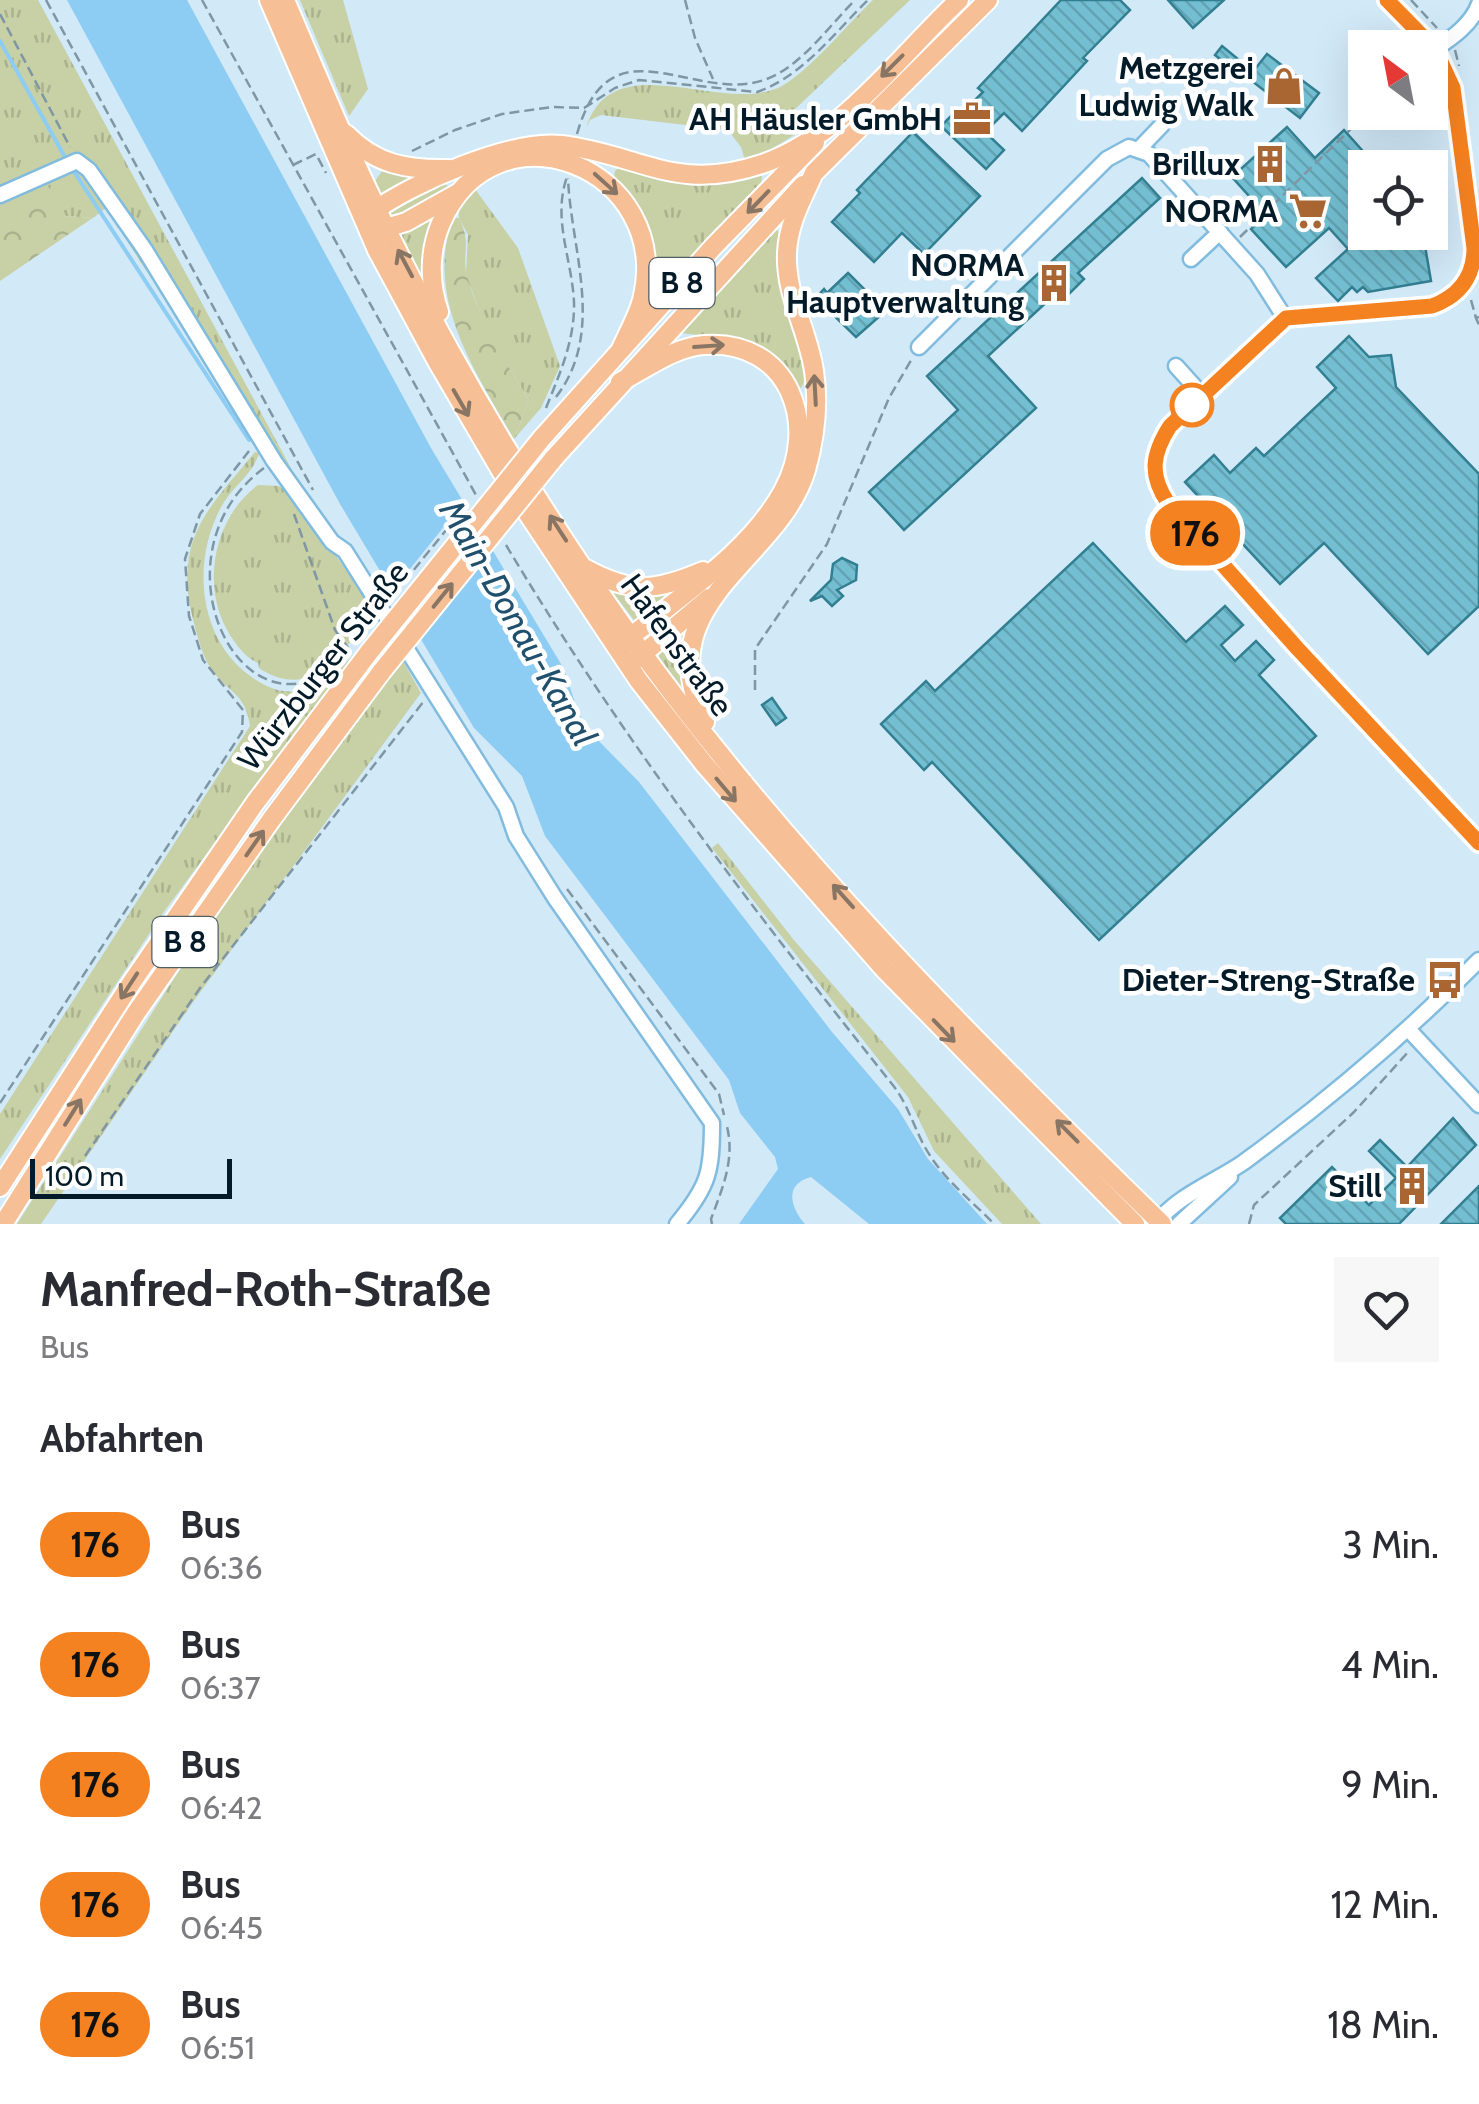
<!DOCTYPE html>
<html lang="de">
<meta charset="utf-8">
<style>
body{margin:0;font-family:Cabin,sans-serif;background:#f7f7f7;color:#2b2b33;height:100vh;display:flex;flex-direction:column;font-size:38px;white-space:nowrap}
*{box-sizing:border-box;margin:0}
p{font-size:32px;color:#7c7c81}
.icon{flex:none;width:55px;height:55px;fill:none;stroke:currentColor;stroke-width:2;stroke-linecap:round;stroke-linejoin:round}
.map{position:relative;height:1224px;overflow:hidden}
.panel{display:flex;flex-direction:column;background:#fff;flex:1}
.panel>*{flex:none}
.badge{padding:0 20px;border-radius:32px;font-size:35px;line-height:65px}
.needle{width:65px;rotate:328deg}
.fabs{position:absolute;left:1348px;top:30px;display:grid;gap:20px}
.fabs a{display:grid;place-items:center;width:100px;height:100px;border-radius:0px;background:#fff;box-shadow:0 10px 40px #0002;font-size:50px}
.scale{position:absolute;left:30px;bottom:25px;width:202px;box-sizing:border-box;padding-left:10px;border:5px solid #031b28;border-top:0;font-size:28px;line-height:35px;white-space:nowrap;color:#031b28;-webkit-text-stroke:8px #fff;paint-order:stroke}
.map>.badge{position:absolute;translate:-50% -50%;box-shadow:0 0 0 5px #fff}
h2{padding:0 40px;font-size:38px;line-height:90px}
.round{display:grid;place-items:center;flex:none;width:105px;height:105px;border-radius:0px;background:#f7f7f7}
.overview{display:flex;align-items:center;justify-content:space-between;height:170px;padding:0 40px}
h1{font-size:48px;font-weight:700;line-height:75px}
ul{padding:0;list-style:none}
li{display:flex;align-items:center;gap:30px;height:120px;padding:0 40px}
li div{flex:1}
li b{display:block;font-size:38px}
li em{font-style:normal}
li .badge{min-width:110px;font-weight:700;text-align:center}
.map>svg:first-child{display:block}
</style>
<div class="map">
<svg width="1479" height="1224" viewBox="0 0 1479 1224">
<defs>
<pattern id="grass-tufts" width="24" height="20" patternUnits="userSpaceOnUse" patternTransform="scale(2.5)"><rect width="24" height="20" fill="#c8d0a5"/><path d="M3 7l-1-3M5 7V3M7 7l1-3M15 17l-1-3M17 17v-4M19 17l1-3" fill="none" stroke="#aab28e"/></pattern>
<pattern id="forest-crowns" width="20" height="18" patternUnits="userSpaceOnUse" patternTransform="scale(2.5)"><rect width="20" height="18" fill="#c8d0a5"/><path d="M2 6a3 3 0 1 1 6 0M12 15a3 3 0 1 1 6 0" fill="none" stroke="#aab28e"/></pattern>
<pattern id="building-back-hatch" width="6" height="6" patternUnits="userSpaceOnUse" patternTransform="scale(2.5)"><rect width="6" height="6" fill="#73bed1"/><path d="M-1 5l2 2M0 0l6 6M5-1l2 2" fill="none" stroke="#62a3b3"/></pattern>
</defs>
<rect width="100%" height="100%" fill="#d2e9f8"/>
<g fill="url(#grass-tufts)">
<path d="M0 0H38L305 494 172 281 145 269 106 208 92 218 66 216 0 193Z"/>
<path d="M300 0H343L368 89 349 116Z"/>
<path d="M873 0H910L793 111 807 125C788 140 769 152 745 160L741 147 728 130 601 115 590 120 586 128C613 42 723 117 782 86 809 71 849 23 873 0Z"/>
<path d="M619 167 756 173 762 174 761 184 657 295 650 289C653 244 647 211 614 178L615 171Z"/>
<path d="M384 168 414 177 416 178 381 198 371 187Z"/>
<path d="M445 184 449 187 409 212 391 218 388 215 417 196Z"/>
<path d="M475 189 518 248 560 366 541 408 514 439 529 400 487 332 466 274 468 235 459 218V206Z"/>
<path d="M430 212 436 215 423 282 398 236Z"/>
<path d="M775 229 779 232C780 246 779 260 781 273 786 299 816 367 801 388L730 339 681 333 680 328 769 231Z"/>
<path d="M255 452 259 453C254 472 235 485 224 502 187 564 199 655 269 687 303 702 334 677 355 653L163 913 0 1159V1114L250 726C246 694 229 693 212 670 202 656 197 635 193 619 173 539 208 509 255 452Z"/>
<path d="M258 485 279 486 292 495 375 610 354 637 355 630C336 637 327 644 320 658L330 665C308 684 282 684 259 668L258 663C246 658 238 647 230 635 200 588 213 518 258 485Z"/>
<path d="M611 590 666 593 667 594 639 619 634 620Z"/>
<path d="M690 622 686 686 681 688 659 659V651Z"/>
<path d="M403 661 421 693 193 1002 41 1224H17L191 952 316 774Z"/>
<path d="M718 843 793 939 1041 1224H1002L934 1151 908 1097 712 848Z"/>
</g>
<g fill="url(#forest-crowns)">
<path d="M46 183 66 216 92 218 106 208 100 213 0 281V193Z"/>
<path d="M453 218H459C473 245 460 255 468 279 481 324 505 361 529 400L514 439C475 371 424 298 453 218Z"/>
<path d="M349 623 355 630 352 640 333 662 328 663 323 657C323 644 337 628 349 623Z"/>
</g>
<path fill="#8dccf3" d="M67 0H187L431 448 564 669 578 712 591 733 639 782 832 1032 898 1109 928 1159 987 1224H869L811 1177C784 1184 790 1207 805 1224H739L778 1169 775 1157 740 1113 729 1080 545 836 522 776 474 728 340 504Z"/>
<path fill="#d2e9f8" d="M467 498 496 546 418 643 389 595Z"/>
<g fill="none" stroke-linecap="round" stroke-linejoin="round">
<g stroke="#8dccf3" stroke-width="4">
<path d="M0 41 66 159"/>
<path d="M71 167 249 440"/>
</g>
</g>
<g fill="url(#building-back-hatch)" stroke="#327f91" stroke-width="2.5">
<path d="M1061 0H1120L1130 10 1083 58 1087 61 1022 131 1004 113 985 132 1004 150 986 169 941 126 959 108 963 112 983 92 978 88Z"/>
<path d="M1168 0H1224L1193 28Z"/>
<path d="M1222 46 1250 69 1241 76 1215 55Z"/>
<path d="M1267 54 1319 93 1300 118 1248 78Z"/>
<path d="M1287 127 1315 158 1344 130 1378 168H1365V232H1399L1408 243 1424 240 1431 281 1368 292 1363 287 1357 292 1352 287 1338 301 1316 278 1348 249 1329 228 1286 267 1251 229 1266 215 1232 177Z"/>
<path d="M913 132 980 196 924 254 902 233 874 262 832 222 860 193 857 190Z"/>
<path d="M1142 178 1160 198 1078 273 1084 279 1069 294 1063 287 988 356 1036 408 904 530 869 492 958 410 927 376Z"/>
<path d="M848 273 877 302 880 299 889 308 856 337 816 298 824 289 827 293Z"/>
<path d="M1349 336 1369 357 1391 355 1396 387 1479 474V606L1428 654 1324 543 1280 584 1185 482 1214 455 1230 473 1256 448 1264 456 1336 388 1317 367Z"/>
<path d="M1093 543 1186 642 1225 606 1243 625 1221 645 1235 661 1256 641 1274 660 1259 675 1316 736 1099 940 932 762 924 770 881 724 926 681 935 691Z"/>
<path d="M842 558 857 565 856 580 837 590 843 596 832 606 822 596 810 601 831 580 833 564Z"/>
<path d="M772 698 786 718 776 725 762 705Z"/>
<path d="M1453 1118 1476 1145 1399 1224H1286L1280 1218 1332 1167 1369 1205 1396 1178 1369 1151 1380 1140 1407 1167Z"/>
<path d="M1479 1186V1224H1441Z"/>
</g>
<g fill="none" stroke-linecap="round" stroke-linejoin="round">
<g stroke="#81bcdf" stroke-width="19">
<g id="minor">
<path d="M1435 49C1452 38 1472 24 1479 4"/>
<path d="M1140 148 1162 125"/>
<path d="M0 195 77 161 89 170 145 250 274 461 332 542 345 551 506 807 516 836 555 898 712 1123C712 1171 709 1186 677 1224"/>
<path d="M1191 259 1220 232"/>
<path d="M1285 318 1170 426C1155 449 1151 463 1159 490L1297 648 1479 843"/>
<path d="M1285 318 1432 307 1456 293 1466 282 1474 263 1470 207 1453 89 1435 49 1387 0"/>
<path d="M919 347 1107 159 1129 147 1149 154 1257 274 1285 318"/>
<path d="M1176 366 1203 396"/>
<path d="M1409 1030 1479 1105"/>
<path d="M1156 1224C1176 1196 1215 1182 1244 1162 1327 1101 1407 1033 1479 960"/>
<path d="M1179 1224 1230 1177"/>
</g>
</g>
<g stroke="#fff" stroke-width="22">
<g id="major">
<path d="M269 0 377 250 438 363 514 493 639 681 705 765 885 970 1135 1224"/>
<path d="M285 0C311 61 336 122 364 182 438 341 529 494 630 636 784 851 973 1040 1162 1224"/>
<path d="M346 134C376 165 408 170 449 169"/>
<path d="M371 213C412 183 511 139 562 145 641 155 676 193 762 164 843 136 898 57 959 0"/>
<path d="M376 231 406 222 456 194"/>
<path d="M439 312C429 283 429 251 441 223 496 96 675 169 642 300 638 316 628 333 621 349"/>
<path d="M620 382C646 369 674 347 704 345 789 339 820 424 783 491 748 555 677 597 622 644"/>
<path d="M542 438 714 246 815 143"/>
<path d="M554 458 803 185"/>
<path d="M586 569C632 594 656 591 703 571"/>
<path d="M637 659 709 598"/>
<path d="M705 722C646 600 778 563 806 470 815 438 819 404 814 371 808 330 785 295 787 253 788 224 802 199 814 173L988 0"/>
<path d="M0 1187 132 982 255 803 370 651"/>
<path d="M3 1224 136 1013 271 820 382 671"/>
</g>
</g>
<g stroke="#7f96a4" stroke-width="2.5" stroke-dasharray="10 5" stroke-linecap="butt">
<path d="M46 0 313 490"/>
<path d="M202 0 476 495"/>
<path d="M685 0 695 38 713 79"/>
<path d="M1411 0 1437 28"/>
<path d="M0 14 70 147"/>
<path d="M1455 50 1459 66"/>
<path d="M577 134C610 17 692 104 764 80 800 68 829 26 855 0"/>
<path d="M412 151 455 130 502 114 552 107 584 108 615 88 639 80 757 92C803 76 834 33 868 0"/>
<path d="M293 165 316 154 326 173"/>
<path d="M1240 237 1360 120"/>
<path d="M1471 300 1476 318"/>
<path d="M1479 317 1476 318 1479 325"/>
<path d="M556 397C606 332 571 251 568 178"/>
<path d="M546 408C560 373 575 340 574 302 572 259 552 219 567 177"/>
<path d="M264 468C149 553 238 745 338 665"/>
<path d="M294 514 335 630 349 649"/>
<path d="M506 545C620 736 753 910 892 1084 910 1106 915 1134 931 1157 947 1182 974 1203 994 1224"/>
<path d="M755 690V649L827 544 889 398 913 357"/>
<path d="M567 889 719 1094 724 1115"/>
<path d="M0 1103 242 732 243 710 203 660 189 616 185 559 200 514 249 451"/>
<path d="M85 1156 200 988 424 701"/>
<path d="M712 1224 711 1219C723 1187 736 1157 726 1123"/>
<path d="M1249 1224 1254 1205 1354 1112 1409 1051"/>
</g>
<use href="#minor" stroke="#fff" stroke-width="14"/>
<use href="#major" stroke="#f6bf95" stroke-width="18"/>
<g stroke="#fff" stroke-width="22" stroke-linecap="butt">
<g id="major-bridge">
<path d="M370 651 542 438"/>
<path d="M382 671 554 458"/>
</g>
</g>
<path stroke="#7f96a4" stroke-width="2.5" stroke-dasharray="10 5" stroke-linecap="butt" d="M395 593 460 513"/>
<use href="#major-bridge" stroke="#f6bf95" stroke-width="18"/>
</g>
<defs><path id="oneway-shaft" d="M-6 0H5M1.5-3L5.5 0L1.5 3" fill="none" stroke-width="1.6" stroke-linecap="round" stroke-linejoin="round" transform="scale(2.5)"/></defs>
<g stroke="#897564">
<use href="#oneway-shaft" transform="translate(892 66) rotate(135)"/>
<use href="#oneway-shaft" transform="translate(606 184) rotate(42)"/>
<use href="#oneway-shaft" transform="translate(758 202) rotate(134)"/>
<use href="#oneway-shaft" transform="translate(405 263) rotate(-118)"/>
<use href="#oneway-shaft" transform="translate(709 346) rotate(-4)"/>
<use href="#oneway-shaft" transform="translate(815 390) rotate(-93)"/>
<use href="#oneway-shaft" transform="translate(461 403) rotate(60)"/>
<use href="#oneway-shaft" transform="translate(558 528) rotate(-123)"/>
<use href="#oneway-shaft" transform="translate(443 595) rotate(-51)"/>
<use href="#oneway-shaft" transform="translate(726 790) rotate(50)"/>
<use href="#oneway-shaft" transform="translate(255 843) rotate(-55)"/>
<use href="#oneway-shaft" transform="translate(843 896) rotate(-132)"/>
<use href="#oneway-shaft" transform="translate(129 986) rotate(123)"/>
<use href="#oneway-shaft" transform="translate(944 1031) rotate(46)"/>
<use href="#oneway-shaft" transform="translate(73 1112) rotate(-58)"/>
<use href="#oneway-shaft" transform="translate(1067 1131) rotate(-135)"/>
</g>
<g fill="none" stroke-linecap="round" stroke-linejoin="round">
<g stroke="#fff" stroke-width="22">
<path id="line" d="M1387 0 1435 49 1453 88 1474 248C1474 277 1459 296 1432 306L1286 318 1170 426C1152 454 1149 475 1168 503L1297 648 1479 843"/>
</g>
<use href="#line" stroke="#f58220" stroke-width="15"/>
</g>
<defs>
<g id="shop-bare" transform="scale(3)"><path d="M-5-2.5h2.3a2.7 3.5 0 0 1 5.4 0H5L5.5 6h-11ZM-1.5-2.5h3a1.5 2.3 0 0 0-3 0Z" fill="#a96633" stroke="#fff" stroke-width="2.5" paint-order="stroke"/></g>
<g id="office-bare" transform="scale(3)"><path d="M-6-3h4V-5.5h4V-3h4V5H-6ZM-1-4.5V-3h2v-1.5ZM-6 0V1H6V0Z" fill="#a96633" stroke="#fff" stroke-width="2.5" paint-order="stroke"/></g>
<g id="building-bare" transform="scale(3)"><path d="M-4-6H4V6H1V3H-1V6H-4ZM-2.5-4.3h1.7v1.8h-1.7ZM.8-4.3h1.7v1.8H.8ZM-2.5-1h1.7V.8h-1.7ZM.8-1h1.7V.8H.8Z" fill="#a96633" stroke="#fff" stroke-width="2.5" paint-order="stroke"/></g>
<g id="supermarket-bare" transform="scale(3)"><path d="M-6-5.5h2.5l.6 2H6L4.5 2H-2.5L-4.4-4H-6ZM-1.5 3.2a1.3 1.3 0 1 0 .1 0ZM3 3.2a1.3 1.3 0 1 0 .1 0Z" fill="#a96633" stroke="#fff" stroke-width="2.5" paint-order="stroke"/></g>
<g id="bus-bare" transform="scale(3)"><path d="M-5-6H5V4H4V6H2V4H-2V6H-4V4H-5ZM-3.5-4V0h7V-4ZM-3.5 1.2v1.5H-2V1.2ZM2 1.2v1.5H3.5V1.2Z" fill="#a96633" stroke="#fff" stroke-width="2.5" paint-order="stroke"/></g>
</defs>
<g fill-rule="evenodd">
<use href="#shop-bare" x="1284" y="86"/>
<use href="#office-bare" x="972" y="119"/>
<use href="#building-bare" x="1270" y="164"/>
<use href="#supermarket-bare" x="1308" y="211"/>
<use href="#building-bare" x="1054" y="283"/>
<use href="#bus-bare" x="1445" y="980"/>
<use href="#building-bare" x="1412" y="1186"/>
</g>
<circle fill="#fff" stroke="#f58220" stroke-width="5" cx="1192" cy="405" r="20"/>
<g text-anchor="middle" stroke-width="9" stroke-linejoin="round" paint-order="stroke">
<g fill="#fff" stroke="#4f5f68" stroke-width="2.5">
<rect x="649.5" y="258" width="65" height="50" rx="8"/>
<rect x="152.5" y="917" width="65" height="50" rx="8"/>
</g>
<g font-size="30" font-weight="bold" fill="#031b28">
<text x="682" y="293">B 8</text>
<text x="185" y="952">B 8</text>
</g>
<g font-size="32" font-weight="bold" fill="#031b28" stroke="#fff" text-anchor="end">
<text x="1254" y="79">Metzgerei<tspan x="1254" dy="37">Ludwig Walk</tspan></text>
<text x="942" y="130">AH Häusler GmbH</text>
<text x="1240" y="175">Brillux</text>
<text x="1278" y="222">NORMA</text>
<text x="1024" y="276">NORMA<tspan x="1024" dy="37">Hauptverwaltung</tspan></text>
<text x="1415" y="991">Dieter-Streng-Straße</text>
<text x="1382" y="1197">Still</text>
</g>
<g font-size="32" fill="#031b28" stroke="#fff">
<text transform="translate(677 645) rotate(54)" y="11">Hafenstraße</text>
<text transform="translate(323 666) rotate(-52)" y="11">Würzburger Straße</text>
</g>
<g font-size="35" font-style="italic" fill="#20506b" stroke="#fff">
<text transform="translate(518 623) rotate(60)" y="12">Main-Donau-Kanal</text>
</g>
</g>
</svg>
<div class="fabs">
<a><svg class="needle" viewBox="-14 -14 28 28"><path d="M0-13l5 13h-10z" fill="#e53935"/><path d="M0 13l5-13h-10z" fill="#7c7c81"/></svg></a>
<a><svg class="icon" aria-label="locate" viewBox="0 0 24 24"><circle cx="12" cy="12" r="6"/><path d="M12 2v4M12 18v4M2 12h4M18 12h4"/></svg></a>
</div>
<div class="scale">100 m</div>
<b class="badge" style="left:1195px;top:533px;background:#f58220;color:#111">176</b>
</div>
<section class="panel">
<div class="overview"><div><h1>Manfred-Roth-Straße</h1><p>Bus</p></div><a class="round"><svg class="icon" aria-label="heart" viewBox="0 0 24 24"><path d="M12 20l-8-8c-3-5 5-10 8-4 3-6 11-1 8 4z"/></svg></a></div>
<h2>Abfahrten</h2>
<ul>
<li><span class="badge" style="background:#f58220;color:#111">176</span><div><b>Bus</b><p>06:36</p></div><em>3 Min.</em></li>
<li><span class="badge" style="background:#f58220;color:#111">176</span><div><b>Bus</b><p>06:37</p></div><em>4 Min.</em></li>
<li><span class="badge" style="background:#f58220;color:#111">176</span><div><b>Bus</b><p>06:42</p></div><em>9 Min.</em></li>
<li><span class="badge" style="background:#f58220;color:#111">176</span><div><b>Bus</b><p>06:45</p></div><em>12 Min.</em></li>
<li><span class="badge" style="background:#f58220;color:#111">176</span><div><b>Bus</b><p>06:51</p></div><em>18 Min.</em></li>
</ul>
</section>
